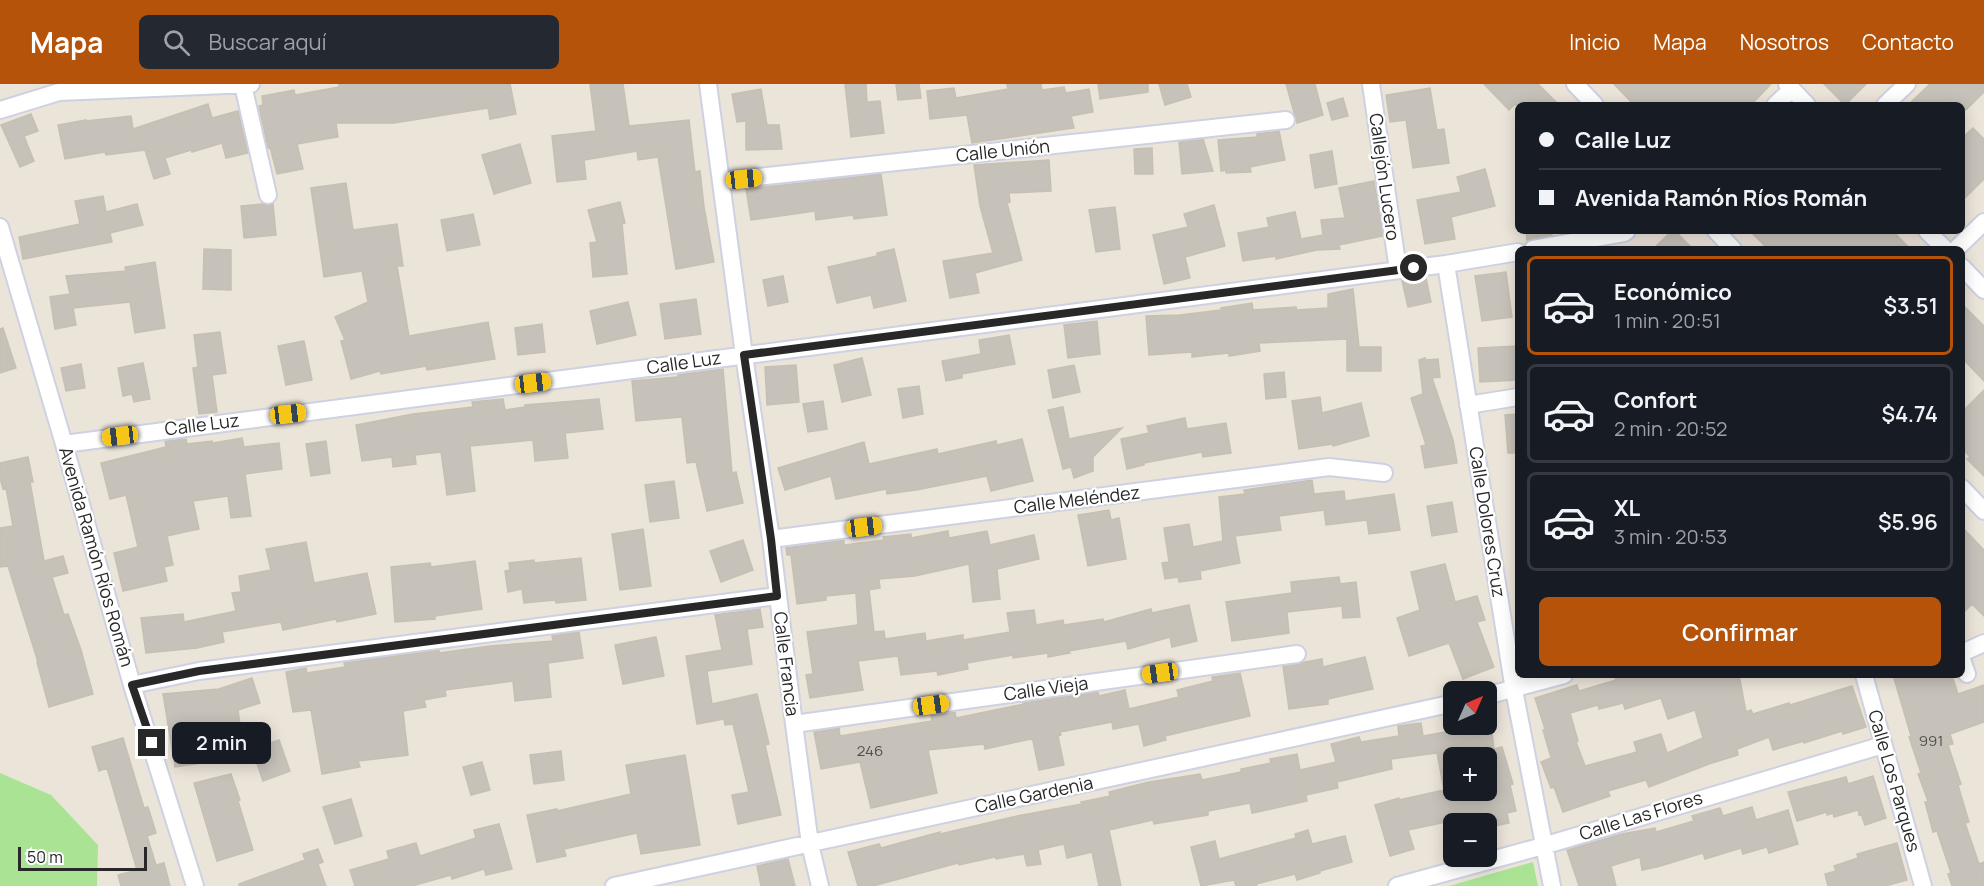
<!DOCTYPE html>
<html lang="es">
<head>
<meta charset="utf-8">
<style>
	:root { --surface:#171b24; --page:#242831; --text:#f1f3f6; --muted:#9ea1a6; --line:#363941; --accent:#b45309 }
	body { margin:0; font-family:Manrope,sans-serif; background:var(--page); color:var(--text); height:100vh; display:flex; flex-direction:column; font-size:22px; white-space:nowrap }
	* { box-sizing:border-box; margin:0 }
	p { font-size:20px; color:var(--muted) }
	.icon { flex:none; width:33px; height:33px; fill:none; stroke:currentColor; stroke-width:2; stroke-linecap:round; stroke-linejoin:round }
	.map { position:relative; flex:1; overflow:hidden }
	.sheet { position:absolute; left:1515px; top:162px; width:450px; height:432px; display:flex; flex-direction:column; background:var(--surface); border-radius:9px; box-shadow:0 3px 15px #0003 }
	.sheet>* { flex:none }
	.hud { position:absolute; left:1515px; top:18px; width:450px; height:132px; border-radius:9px; box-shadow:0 3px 15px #0003; display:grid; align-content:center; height:132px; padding:0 24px; background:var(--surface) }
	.needle { width:39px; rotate:45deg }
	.controls { position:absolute; left:1443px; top:597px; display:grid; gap:12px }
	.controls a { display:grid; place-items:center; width:54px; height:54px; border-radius:9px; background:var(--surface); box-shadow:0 3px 15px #0003; font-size:30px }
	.scale { position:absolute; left:18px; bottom:15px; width:129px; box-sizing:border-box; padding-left:6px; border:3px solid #282828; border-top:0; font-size:16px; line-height:21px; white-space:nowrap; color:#282828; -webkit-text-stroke:4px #fff; paint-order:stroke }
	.end { position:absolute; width:27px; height:27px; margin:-14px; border:8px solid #282828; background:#fff; box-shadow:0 0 0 3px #fff }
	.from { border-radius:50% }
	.bubble { position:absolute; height:42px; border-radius:9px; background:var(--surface); box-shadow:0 3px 15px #0003; font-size:20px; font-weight:600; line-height:42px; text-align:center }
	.car { position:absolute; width:18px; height:36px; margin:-18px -9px; border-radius:8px; box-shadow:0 0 4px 2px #0007; background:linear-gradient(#f5c518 24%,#345 0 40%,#f5c518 0 76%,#345 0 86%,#f5c518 0) }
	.hud b { display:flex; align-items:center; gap:21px; height:57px; font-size:22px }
	.hud b+b { border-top:2px solid var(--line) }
	.hud i { width:15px; height:15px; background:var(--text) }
	ul { padding:10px 0 0; list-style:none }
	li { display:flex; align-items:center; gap:18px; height:99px; margin:0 12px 9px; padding:0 12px; border:3px solid var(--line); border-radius:9px }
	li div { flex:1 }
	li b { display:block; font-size:22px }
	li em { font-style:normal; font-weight:600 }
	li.on { border-color:var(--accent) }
	li>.icon { width:54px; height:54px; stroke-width:1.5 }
	.primary-button { display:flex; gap:12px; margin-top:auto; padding:12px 24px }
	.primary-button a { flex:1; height:69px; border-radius:9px; background:var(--accent); color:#fff; font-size:24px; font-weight:600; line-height:69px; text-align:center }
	header { display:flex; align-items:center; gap:36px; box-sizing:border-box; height:84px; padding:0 30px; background:var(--accent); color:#fff }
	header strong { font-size:28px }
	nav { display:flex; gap:33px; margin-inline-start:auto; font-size:21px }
	.search { width:420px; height:54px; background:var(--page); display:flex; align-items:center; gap:15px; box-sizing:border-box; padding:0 21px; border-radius:9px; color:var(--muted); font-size:22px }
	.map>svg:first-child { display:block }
	.green { fill:#aae394 }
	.building { fill:#c6c1b9; stroke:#c6c0b3; stroke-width:1.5; fill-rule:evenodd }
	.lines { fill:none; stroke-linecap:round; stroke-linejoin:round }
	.minor-casing { stroke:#ced1e1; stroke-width:20 }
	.minor { stroke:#fff; stroke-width:16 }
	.route { stroke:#282828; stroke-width:8 }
	.labels { text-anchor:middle; stroke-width:4.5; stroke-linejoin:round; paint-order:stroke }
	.number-label { font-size:15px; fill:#504e4c }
	.street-label { font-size:18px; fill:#282828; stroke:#fff }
</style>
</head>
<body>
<header>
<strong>Mapa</strong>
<div class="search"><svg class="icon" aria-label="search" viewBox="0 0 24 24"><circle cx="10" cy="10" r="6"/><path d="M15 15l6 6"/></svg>Buscar aquí</div>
<nav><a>Inicio</a><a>Mapa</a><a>Nosotros</a><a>Contacto</a></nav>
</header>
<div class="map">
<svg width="1984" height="802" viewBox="0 0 1984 802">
	<rect width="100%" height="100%" fill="#ebe4d9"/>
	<!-- green -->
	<path class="green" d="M0 689 51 711 98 761 97 802H0Z
		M1533 778 1538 802H1449Z"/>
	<!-- building -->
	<path class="building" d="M339 0H510L516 30 490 35 488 24 394 39H336L338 53 297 60 303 85 277 90 270 63 268 64 259 22 263 21 262 12 294 6 295 11 339 3Z
		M590 0H623L629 42 689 36 695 88 700 87 704 123 714 178 676 185 658 73 638 76 637 67 584 76 586 95 557 98 552 52 596 47Z
		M845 0H866L867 18 880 17 884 49 851 53Z
		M896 0H919L921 14 898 16Z
		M1007 0H1041L1042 6 1064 3 1066 9 1089 5 1093 28 1071 32 1074 44 972 59 967 31 930 35 927 7 954 4 956 14 1008 5Z
		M1098 0H1148V8L1100 15Z
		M1159 0H1187L1191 13 1165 21Z
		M1286 0H1315L1323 31 1297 39Z
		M1484 0H1538L1559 21H1514L1509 26Z
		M1614 0H1771L1751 21H1634Z
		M1824 0H1866L1845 21Z
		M1930 0H1984V8L1966 26 1962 21H1908Z
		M1430 4 1437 46 1444 45 1449 79 1413 84 1406 36 1390 38 1386 11Z
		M761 5 767 41H779L782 65 746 66V37L737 38 732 10Z
		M1343 14 1348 32 1332 36 1327 19Z
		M208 20 212 34 238 27 248 69 226 74 222 59 192 68 191 66 165 74 170 90 154 95 145 66 106 71 105 68 65 75 58 41 86 36V37L131 32 133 45Z
		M31 30 38 47 24 52 34 77 20 83 1 41Z
		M1973 44 1984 55V95L1962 117V54Z
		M1279 47 1285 76 1250 83 1251 88 1226 89V86L1221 87 1218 56 1257 53V50Z
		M1203 55 1213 87 1182 90 1179 58Z
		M520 60 531 99 494 110 482 71Z
		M1152 64 1153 90H1135L1134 65Z
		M1332 67 1337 100 1315 104 1310 71Z
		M1049 76 1051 107 1009 109 1010 118 1007 119 1022 176 975 189 979 209 950 214 943 177 993 169 980 122 974 81Z
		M1485 85 1495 122 1451 133 1455 155 1425 160 1417 116 1461 108 1457 93Z
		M881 90 887 131 854 135 853 131 816 136 815 127 751 136 746 105Z
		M1374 97 1383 152 1339 161 1340 165 1317 166 1276 175V172L1243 177 1238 149 1269 143 1267 134 1295 128 1301 155 1323 151 1321 136 1345 134 1339 104Z
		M346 99 353 146 397 140 403 182H397L409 252 488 238 495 275 427 286 426 282 381 290 380 287 351 295 341 257 345 256 335 233 368 218 362 187 324 193 311 104Z
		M103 112 106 128 137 120 143 141 110 149 112 158 23 175 19 153 80 140 75 117Z
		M620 118 625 139 622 140 627 190 593 193 590 159 597 158 588 126Z
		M263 120H273L276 151 244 154 241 122Z
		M1214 121 1225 162 1185 173 1190 194 1164 200 1153 151 1188 143 1184 130Z
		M1115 123 1120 165 1096 168 1089 126Z
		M473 130 480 161 447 167 441 136Z
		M1526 147H1551L1552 151 1527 156Z
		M1672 147H1675L1693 165H1653Z
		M1750 147H1893L1910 165H1768Z
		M204 165 231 166V206L203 205Z
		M894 165 906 217 874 224 871 211 837 219 828 183 877 172V169Z
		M155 178 165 244 135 249 130 218 73 224 76 241 55 245 50 213 70 210 66 192 126 187 125 183Z
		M1506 188 1512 233 1482 237 1475 192Z
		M783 192 788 218 768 222 763 196Z
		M1426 194 1431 218 1408 223 1402 197Z
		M1353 205 1359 263H1381V287H1347V255L1259 259 1260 267 1229 272V269L1192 273V268L1149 271 1146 232 1180 231 1221 226V224L1252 219 1253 226 1296 223 1297 226 1328 224V210Z
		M696 215 701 250 665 255 660 220Z
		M628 218 636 251 597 260 590 227Z
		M1962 220 1984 242V297L1962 274Z
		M1097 237 1100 270 1068 274 1064 241Z
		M542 240 545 268 518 271 515 244Z
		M3 244 16 284 0 289V245Z
		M220 248 226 289 212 291 217 328 199 330 193 284 198 283 194 251Z
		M1009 251 1015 280 962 290V294L946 297 942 277 981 270 979 256Z
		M304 257 312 296 286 301 278 262Z
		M1517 262 1518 296 1480 298 1478 264Z
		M862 274 871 311 842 318 834 281Z
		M1425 274 1426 276 1438 275 1440 293 1432 294 1453 356 1457 379 1425 384 1421 362 1426 361 1411 314 1423 310 1419 276Z
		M143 279 150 315 134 318 132 310 123 312 118 284Z
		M81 280 85 304 66 307 61 284Z
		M796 281 799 318 767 321 765 283Z
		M1074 281 1080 308 1053 314 1048 286Z
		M723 285 732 389 736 388 743 419 707 427 696 378 687 379 682 333 636 337 632 297 678 293V291Z
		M1284 288 1286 313 1266 315 1264 290Z
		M919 302 923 330 903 334 898 305Z
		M1984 306V392L1967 375 1970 373 1962 364V328Z
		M1320 313 1322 329 1361 319 1369 352 1333 362V360L1299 365 1292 317Z
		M503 315 505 326 525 323V321L599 315 603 345 565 349 568 374 535 377 533 356 470 362 475 407 447 411 441 368 415 371 416 380 393 383 392 373 362 377 356 341 413 330 473 323 472 318Z
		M823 317 827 345 808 348 803 320Z
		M1063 323 1069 355 1122 344 1093 373V387L1074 394 1071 383 1063 385 1048 326Z
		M1518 330V369H1508L1505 331Z
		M1185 334 1187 345 1226 339 1231 369 1203 373 1202 368 1144 379V381L1127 385 1121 355 1149 349 1147 342Z
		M242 354 244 363 279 359 282 385 245 390 251 432 231 434 228 412 193 417 199 445 167 452 173 481 164 483 167 497 123 507 114 469 138 463 126 411 110 415 101 379 166 363 165 357 186 355 187 360 212 357 213 359Z
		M1022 355 1033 397 991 407 987 392 916 406 887 410 886 405 836 415 831 392 785 406 778 384 864 358 869 380 937 365 938 370 996 357 997 361Z
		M326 357 330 389 311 392 306 360Z
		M28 373 33 398H30L44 477 63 472 68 489 52 493 64 531 68 530 81 566 93 610 49 623 37 578H38L8 482 0 483V444L13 442 6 404 3 405 0 394V379Z
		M1312 396 1314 410 1344 407 1345 417 1394 410 1400 446 1369 450 1367 436 1326 441 1324 426 1279 432 1281 446 1235 452 1240 479 1200 487 1201 495 1179 498 1178 493 1165 495 1162 479 1169 478 1164 444 1189 440 1193 463 1223 457 1219 413 1245 410 1244 406Z
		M674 397 679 434 650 438 645 401Z
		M1452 418 1457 448 1432 452 1427 422Z
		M1109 426 1111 436 1119 434 1126 475 1088 482 1078 431Z
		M1962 443 1984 466V532L1972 520 1962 530Z
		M643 445 651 502 620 506 612 450Z
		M948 447 949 454 987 447 990 461 1034 451 1039 475 997 485 1000 515 973 518 969 480 915 492 879 495 880 504 869 506 874 548 884 547 885 555 925 549 926 557 963 551V556L1010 548 1007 529 1034 526 1036 541 1063 536 1064 541 1103 535 1104 538 1151 525 1152 529 1189 521 1197 557 1172 563 1170 553 1128 565 1126 557 1069 567 1070 569 1048 573V569L1013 574V571L967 579 968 585 938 591 937 587 901 591 898 572 858 577 863 606 810 614 806 591 813 590 807 548 858 541 856 509 826 512V516L797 520 791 471H787L786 464 844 456V461L884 456 883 453 911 450V454Z
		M743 456 753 486 721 498 710 467Z
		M306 458 314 499 367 489 376 530 337 538 336 535 283 546 281 538 222 548 224 558 197 564 146 569 141 534 183 530 184 538 236 527 232 509 241 508 239 492 271 486 266 465Z
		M581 474 586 516 556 519 555 516 524 519 522 505 508 508 505 487 510 486 509 479 534 476V479Z
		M475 477 482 525 435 532V535L395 538 391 483 430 479 431 483Z
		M1445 480 1455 518 1477 512 1485 536 1477 538 1494 583 1463 595 1449 559 1409 572 1397 534 1420 526 1411 488Z
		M1339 493 1340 500 1356 498 1360 533 1343 534 1342 522 1287 528 1289 549 1232 557 1226 518 1292 509 1291 498Z
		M760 525 763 543 747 545 752 580 707 587 712 620 757 610 769 660 765 661 781 731 738 740 732 711 749 708 733 640 725 641 724 635 697 640 686 572 722 566 715 531Z
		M579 548 583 574 548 579 551 613 515 617 513 597 445 606 446 612 424 616 426 623 403 627 408 671 358 677 360 683 322 690 311 626 293 628 286 588 306 584 307 589 345 583 344 579 439 566V569L490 562 553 557 552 552Z
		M656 553 664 592 623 600 615 561Z
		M1365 573 1373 605 1328 615V620L1289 625 1283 582 1322 575 1323 583Z
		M1240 589 1250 632 1165 652 1166 656 1144 662 1139 640 1113 645 1112 638 1060 648 1061 651 1058 652 1064 681 1039 686 1033 657 1031 655 985 665 984 660 928 666 937 709 871 724 860 678 821 685 814 648 839 644 840 652 932 637 931 632 955 628 956 634 1024 620 1023 619 1098 608 1099 612 1125 606 1129 625 1179 613 1177 606 1213 597 1212 593Z
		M1614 591H1739L1746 628 1751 626 1753 630 1789 619 1790 621 1852 602 1866 643 1843 650 1842 647 1804 659V657L1773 666 1769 653 1737 665 1738 671 1709 680 1649 703 1646 696 1608 707 1610 712 1563 728 1554 703 1551 704 1541 678 1551 674 1543 646 1545 645 1535 614 1577 601 1579 607 1616 596ZM1661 614 1668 635 1695 626 1703 654 1667 669 1661 650 1634 658 1637 668 1585 682 1576 658 1578 657 1570 629 1598 621 1599 625 1623 619 1625 625Z
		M1893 591H1952L1958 610 1984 601V638L1950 650 1953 660 1948 661 1961 700 1958 701 1969 738 1965 739 1979 780 1984 778V802H1952L1948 790 1951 789 1937 747 1933 748 1925 718 1928 717 1918 690 1921 689 1909 653 1911 652Z
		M252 594 260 619 238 626 241 648 197 653 201 679 175 683 163 610 219 605Z
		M1421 639 1423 652 1467 644 1466 640H1491L1494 665 1502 663 1513 700 1510 701 1516 727 1507 729 1509 739 1486 744V740H1446V738L1408 746 1414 765 1390 772 1375 721 1399 714V716L1444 706 1437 669 1391 675 1392 685 1337 698 1338 704 1306 711 1307 717 1271 725 1252 729 1250 719 1208 727V731L1154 740 1153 736 1109 746 1121 802H1099L1092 768 1067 774 1064 760 1038 766 1041 780 1027 782 1024 770 996 775 995 773 959 781 958 779 873 802H858L848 768 879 760 881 764 940 748V750L1017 732 1082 720 1081 718 1110 712 1109 708 1149 698 1200 690 1202 696 1241 688V685L1271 679 1270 675 1297 670 1300 686 1336 678 1331 660 1359 653 1361 658 1399 652 1398 642ZM1454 674H1486V706H1454Z
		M123 654 144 724 148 723 156 749 147 752 156 781 164 779 170 802H121L118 791 137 786 107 684 99 687 92 663Z
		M279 656 290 687 263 697 252 665Z
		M561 667 564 696 534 700 530 671Z
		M685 671 700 761 641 770 637 749 564 765 566 772 537 778 527 731 557 725V727L631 710 626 681Z
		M482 678 490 706 471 711 463 683Z
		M231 690 240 716 238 717 253 766 217 777 194 699Z
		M1873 692 1886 734 1865 741 1861 730 1859 731 1858 726 1834 733 1833 729 1827 731V728L1797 737 1788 708 1846 693 1848 700Z
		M351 715 362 752 335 760 323 723Z
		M1752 723 1756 736 1788 726 1798 760 1769 769 1767 763 1743 770 1741 764 1705 775 1703 769 1657 783 1642 786 1640 773 1611 782 1616 802H1579L1567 766 1622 750 1655 744 1656 748 1694 737 1692 732 1720 724 1723 732Z
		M499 740 512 785 486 791 484 785 452 795 451 791 412 802H355L350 786 389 775 387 767 416 759 420 772 476 754 474 746Z
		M1308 746 1312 760 1345 752 1352 778 1320 787V789L1297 796 1295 790 1256 800 1257 802H1236L1234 796 1201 802 1191 763 1215 757 1219 775 1296 754 1295 750Z
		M1897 759 1907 796 1885 802H1828L1825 790 1836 787 1834 782 1858 774 1857 770Z
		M318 765 323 778 318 780 326 802H239V800L305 776 303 770Z
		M788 775 795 802H761L757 782Z"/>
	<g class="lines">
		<defs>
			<path id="minor" d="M708 0 744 271 771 455 794 640 810 760 820 802
				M1371 0 1398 186
				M1575 0 1595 21
				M1787 0 1807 21
				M243 1 268 111
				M1775 21 1792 5
				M1885 21 1907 0
				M0 26 59 8 251 0
				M721 97 1286 36
				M0 143 64 360 132 601 195 802
				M1716 147 1733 165
				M1927 147 1945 165
				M1533 165 1624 149 1627 147
				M1956 165 1984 138
				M1446 180 1514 606 1552 802
				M1962 183 1984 206
				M1468 321 1518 313
				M64 360 1446 180 1518 168
				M1962 404 1984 427
				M771 455 1329 383 1384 389
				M1962 569 1984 559
				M1962 576 1967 590
				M1864 591 1923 802
				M132 601 199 587 777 512
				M1486 612 1564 591
				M794 640 1297 570
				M614 802 1454 619
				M1397 802 1543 762 1883 661"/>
		</defs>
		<!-- minor casing -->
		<use href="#minor" class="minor-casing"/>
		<!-- minor -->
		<use href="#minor" class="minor"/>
	</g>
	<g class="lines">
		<!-- route -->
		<path class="route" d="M152 659 132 601 199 587 777 512 771 455 744 271 1414 184"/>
	</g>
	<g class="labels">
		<!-- number labels -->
		<g class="number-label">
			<text x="1931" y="662">991</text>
			<text x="870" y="672">246</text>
		</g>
		<!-- street labels -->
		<g class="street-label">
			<text transform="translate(1003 67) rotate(-6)" y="6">Calle Unión</text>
			<text transform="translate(1384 93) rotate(82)" y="6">Callejón Lucero</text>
			<text transform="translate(684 279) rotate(-8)" y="6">Calle Luz</text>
			<text transform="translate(202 341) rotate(-7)" y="6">Calle Luz</text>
			<text transform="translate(1077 416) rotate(-7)" y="6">Calle Meléndez</text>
			<text transform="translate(1487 438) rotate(81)" y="6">Calle Dolores Cruz</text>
			<text transform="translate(96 473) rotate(74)" y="6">Avenida Ramón Ríos Román</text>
			<text transform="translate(786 580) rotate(83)" y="6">Calle Francia</text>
			<text transform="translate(1046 605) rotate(-8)" y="6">Calle Vieja</text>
			<text transform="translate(1894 697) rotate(74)" y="6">Calle Los Parques</text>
			<text transform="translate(1034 711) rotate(-12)" y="6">Calle Gardenia</text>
			<text transform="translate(1641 732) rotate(-17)" y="6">Calle Las Flores</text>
		</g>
	</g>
</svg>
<div class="controls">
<a><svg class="needle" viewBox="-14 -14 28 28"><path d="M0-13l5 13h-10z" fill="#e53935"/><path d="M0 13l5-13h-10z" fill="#9ea1a6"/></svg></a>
<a>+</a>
<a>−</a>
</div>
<div class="scale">50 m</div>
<i class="end from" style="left:1414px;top:184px"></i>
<i class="end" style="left:152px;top:659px"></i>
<div class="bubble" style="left:172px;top:638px;width:99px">2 min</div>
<i class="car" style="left:744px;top:95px;rotate:84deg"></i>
<i class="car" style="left:533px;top:299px;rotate:83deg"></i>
<i class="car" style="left:288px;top:330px;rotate:83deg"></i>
<i class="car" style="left:120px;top:352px;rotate:263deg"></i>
<i class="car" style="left:864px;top:443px;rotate:83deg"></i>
<i class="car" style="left:1160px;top:589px;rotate:262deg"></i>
<i class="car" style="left:931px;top:621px;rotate:82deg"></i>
<div class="hud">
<b><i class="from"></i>Calle Luz</b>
<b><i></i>Avenida Ramón Ríos Román</b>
</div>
<section class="sheet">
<ul>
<li class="on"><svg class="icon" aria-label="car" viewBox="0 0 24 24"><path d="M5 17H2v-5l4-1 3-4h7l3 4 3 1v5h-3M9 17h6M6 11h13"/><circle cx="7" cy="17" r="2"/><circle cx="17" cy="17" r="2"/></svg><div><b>Económico</b><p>1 min · 20:51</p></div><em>$3.51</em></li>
<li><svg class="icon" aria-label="car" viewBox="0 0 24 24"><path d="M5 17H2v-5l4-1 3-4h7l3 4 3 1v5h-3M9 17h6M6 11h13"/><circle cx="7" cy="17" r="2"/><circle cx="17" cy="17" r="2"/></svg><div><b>Confort</b><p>2 min · 20:52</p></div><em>$4.74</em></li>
<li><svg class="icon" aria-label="car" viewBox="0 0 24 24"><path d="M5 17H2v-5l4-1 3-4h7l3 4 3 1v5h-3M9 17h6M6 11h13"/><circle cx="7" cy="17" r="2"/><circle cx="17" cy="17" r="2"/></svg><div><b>XL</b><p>3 min · 20:53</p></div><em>$5.96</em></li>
</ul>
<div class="primary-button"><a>Confirmar</a></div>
</section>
</div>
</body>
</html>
